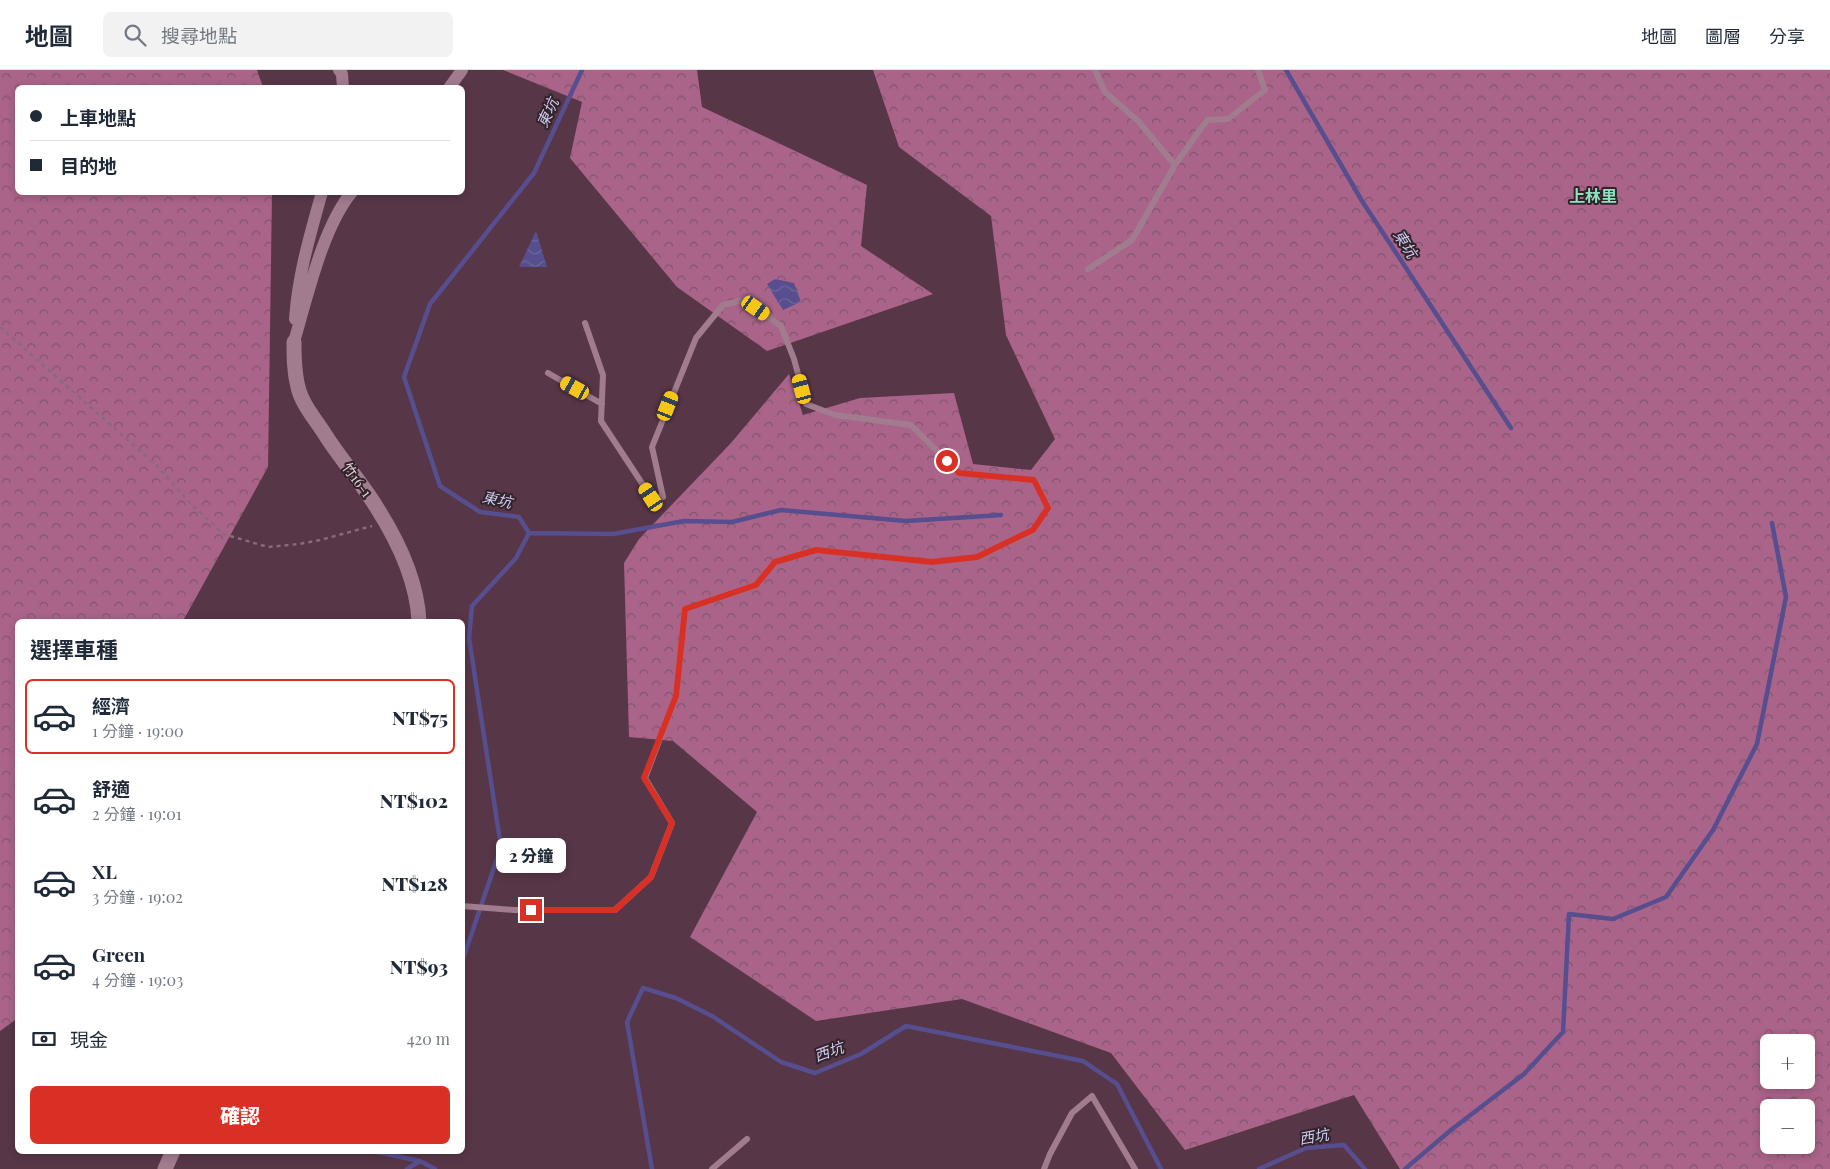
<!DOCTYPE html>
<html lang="zh-TW">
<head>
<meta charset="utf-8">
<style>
	:root { --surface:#fff; --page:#f2f2f3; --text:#1f2937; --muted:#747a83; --line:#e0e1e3; --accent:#d93025 }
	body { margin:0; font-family:"Playfair Display","Noto Sans TC",serif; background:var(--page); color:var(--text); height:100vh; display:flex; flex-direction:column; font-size:19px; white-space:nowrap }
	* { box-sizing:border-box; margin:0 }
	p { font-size:16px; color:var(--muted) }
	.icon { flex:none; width:28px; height:28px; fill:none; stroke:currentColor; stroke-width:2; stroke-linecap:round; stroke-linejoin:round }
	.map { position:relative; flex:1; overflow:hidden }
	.details { position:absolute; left:15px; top:549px; width:450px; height:535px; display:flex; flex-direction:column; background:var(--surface); border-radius:8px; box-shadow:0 2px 8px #0003 }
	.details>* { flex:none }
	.hud { position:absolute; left:15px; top:15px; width:450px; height:110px; border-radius:8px; box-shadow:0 2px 8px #0003; display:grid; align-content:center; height:110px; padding:0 15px; background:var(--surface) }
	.tools { position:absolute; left:1760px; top:964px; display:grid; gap:10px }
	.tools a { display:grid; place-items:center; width:55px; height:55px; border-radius:8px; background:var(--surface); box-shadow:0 2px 8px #0003; font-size:25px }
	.end { position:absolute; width:22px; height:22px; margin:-11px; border:6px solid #d93025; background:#fff; box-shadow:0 0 0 2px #fff }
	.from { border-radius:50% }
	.bubble { position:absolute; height:35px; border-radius:8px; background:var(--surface); box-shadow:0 2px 8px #0003; font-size:16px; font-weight:800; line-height:35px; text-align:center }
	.car { position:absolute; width:15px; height:30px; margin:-15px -8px; border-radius:6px; box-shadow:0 0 4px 1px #0007; background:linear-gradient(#f5c518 24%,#345 0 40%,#f5c518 0 76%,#345 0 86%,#f5c518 0) }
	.hud b { display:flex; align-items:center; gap:18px; height:48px; font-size:19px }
	.hud b+b { border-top:1px solid var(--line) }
	.hud i { width:12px; height:12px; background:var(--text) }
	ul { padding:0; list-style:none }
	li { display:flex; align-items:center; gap:15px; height:75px; margin:0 10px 8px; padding:0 5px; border:2px solid transparent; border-radius:8px }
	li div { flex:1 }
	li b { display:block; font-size:19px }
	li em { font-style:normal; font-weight:800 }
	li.on { border-color:var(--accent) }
	li>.icon { width:45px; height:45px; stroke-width:1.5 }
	h2 { padding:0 15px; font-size:22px; line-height:60px }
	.pay { display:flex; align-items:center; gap:12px; height:55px; padding:0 15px; font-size:19px }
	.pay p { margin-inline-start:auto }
	.primary-button { display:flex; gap:10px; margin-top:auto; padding:10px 15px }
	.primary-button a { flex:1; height:58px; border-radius:8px; background:var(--accent); color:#fff; font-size:20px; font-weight:800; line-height:58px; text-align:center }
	header { display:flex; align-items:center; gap:30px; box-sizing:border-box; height:70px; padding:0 25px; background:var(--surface); border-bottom:1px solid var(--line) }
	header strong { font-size:24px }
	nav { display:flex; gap:28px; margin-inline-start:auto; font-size:18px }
	.search { width:350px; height:45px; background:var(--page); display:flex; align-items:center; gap:12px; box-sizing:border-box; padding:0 18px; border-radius:8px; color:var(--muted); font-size:19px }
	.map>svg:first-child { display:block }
	.forest { fill:url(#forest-crowns); fill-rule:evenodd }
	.water { fill:url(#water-waves) }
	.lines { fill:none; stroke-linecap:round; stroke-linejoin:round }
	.stream { stroke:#564e8e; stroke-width:4.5 }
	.path { stroke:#886b7a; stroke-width:2.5; stroke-dasharray:4 4; stroke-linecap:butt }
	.service { stroke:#a17b8e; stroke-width:6 }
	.minor { stroke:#a17b8e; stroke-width:12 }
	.tertiary { stroke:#a17b8e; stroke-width:15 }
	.route { stroke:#d93025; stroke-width:6 }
	.labels { text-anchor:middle; stroke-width:4; stroke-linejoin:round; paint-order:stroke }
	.street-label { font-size:14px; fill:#e5d0da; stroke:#32232a }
	.water-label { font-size:15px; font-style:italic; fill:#ceccf2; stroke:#32232a }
	.quarter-label { font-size:16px; font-weight:bold; fill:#8ae4c2; stroke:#32232a }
</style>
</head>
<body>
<header>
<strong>地圖</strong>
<div class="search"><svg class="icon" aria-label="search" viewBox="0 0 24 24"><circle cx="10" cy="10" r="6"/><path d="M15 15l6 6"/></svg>搜尋地點</div>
<nav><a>地圖</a><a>圖層</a><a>分享</a></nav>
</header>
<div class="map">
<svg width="1830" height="1099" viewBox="0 0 1830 1099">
	<defs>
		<pattern id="forest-crowns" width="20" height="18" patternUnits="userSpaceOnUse" patternTransform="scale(1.25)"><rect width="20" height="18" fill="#aa6489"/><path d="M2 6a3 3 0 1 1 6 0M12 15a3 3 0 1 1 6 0" fill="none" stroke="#82556c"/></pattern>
		<pattern id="water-waves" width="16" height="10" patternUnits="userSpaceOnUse" patternTransform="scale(1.25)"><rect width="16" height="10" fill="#564e8e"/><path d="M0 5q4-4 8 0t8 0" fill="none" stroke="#6e669d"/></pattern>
	</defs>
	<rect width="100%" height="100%" fill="#573647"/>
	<!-- forest -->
	<path class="forest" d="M0 0H257L263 17 18 18V122L272 123 268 397 183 551H18V948L0 961Z
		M503 0H697L702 37 867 115 861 176 933 224 767 281 677 217 570 88 582 32Z
		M873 0H1830V1099H1400L1354 1025 1185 1080 1111 983 962 929 816 951 690 867 757 742 673 671 629 667 624 493 639 469 731 373 789 304 803 345 860 328 954 323 973 394 1031 400 1055 369 1006 265 991 146 899 77ZM1769 972H1806V1010H1769ZM1769 1038H1806V1075H1769Z"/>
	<!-- water -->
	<path class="water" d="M536 161 547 197H519Z
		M775 209 794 213 801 232 783 240 767 214Z"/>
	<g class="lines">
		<!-- stream -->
		<path class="stream" d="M1286 0 1362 131 1511 358
			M529 463 613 464 684 451 732 452 781 440 906 451 1001 445
			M462 892 501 777 469 568 472 536 516 488 529 463 519 447 480 442 440 416 404 307 430 234 534 103 582 0
			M372 1081 420 1091 435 1099
			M407 1099 420 1091
			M652 1099 627 952 643 918 676 928 712 946 781 992 815 1003 861 984 906 956 1083 991 1117 1014 1161 1099
			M1259 1099 1306 1078 1344 1075 1365 1099
			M1405 1099 1451 1060 1524 1004 1563 962 1569 844 1613 849 1666 827 1713 760 1757 674 1786 527 1772 453"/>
		<!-- path -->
		<path class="path" d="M0 257 156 395 192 435 223 464 268 477 299 474 320 470 372 456"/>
		<!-- service -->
		<path class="service" d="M1095 0 1105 22 1139 52 1175 95
			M1088 199 1132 170 1175 95 1207 50 1228 49 1265 20 1258 0
			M548 303 602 334
			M462 836 514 840H615L651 807 672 753 645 708 676 626 685 539 756 515 775 492 816 480 932 492 977 487 1033 461 1048 438 1035 410 959 403 911 355 835 345 806 334 794 289 781 256 744 230 723 235 696 268 652 377 663 427H651L601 351 603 305 585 253
			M712 1099 747 1069
			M1044 1099 1050 1084 1072 1043 1092 1026 1135 1099"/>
		<!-- minor -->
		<path class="minor" d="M339 0 342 4 343 18
			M449 18 462 0
			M295 249C298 205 310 165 322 122
			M294 272C307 228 323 156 352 122"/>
		<!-- tertiary -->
		<path class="tertiary" d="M294 272C294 287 294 302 298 317 302 335 317 351 326 366 342 391 362 413 377 438 398 471 417 512 419 551
			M165 1099 173 1081"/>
	</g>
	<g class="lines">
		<!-- route -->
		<path class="route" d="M531 840H615L651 807 672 753 644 708 676 626 685 539 756 515 775 492 816 480 932 492 977 487 1033 460 1048 438 1034 410 959 403 947 391"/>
	</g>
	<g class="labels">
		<!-- street labels -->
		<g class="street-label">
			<text transform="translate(357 410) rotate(54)" y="5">竹16-1</text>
		</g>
		<!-- water labels -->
		<g class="water-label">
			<text transform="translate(548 43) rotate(-65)" y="5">東坑</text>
			<text transform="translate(1405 174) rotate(57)" y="5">東坑</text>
			<text transform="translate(497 430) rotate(13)" y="5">東坑</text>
			<text transform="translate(829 982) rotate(-20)" y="5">西坑</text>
			<text transform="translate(1314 1067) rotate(-10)" y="5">西坑</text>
		</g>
		<!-- quarter labels -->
		<g class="quarter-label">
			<text x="1593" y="132">上林里</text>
		</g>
	</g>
</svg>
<div class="tools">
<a>+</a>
<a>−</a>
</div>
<i class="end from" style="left:947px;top:391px"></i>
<i class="end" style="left:531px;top:840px"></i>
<div class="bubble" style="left:496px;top:768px;width:70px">2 分鐘</div>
<i class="car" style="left:756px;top:238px;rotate:125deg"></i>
<i class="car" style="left:575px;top:318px;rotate:299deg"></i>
<i class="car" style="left:802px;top:319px;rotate:345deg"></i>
<i class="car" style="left:668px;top:336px;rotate:22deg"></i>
<i class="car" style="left:651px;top:427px;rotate:327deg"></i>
<div class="hud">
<b><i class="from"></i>上車地點</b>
<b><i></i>目的地</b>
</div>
<section class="details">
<h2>選擇車種</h2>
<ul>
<li class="on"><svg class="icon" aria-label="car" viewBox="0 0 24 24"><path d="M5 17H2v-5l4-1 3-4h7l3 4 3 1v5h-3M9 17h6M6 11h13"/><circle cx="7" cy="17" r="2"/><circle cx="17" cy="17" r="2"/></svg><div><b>經濟</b><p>1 分鐘 · 19:00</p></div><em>NT$75</em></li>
<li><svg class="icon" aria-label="car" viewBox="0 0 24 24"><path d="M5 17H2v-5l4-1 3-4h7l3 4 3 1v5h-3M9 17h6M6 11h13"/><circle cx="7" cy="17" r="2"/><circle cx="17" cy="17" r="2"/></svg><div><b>舒適</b><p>2 分鐘 · 19:01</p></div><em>NT$102</em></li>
<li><svg class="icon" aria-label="car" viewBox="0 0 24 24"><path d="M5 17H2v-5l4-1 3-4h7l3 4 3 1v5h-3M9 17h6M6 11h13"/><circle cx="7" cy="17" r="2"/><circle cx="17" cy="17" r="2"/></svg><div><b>XL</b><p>3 分鐘 · 19:02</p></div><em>NT$128</em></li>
<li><svg class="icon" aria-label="car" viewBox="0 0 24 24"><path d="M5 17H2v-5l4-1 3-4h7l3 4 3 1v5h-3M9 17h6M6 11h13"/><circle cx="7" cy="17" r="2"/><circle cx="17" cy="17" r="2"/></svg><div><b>Green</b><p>4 分鐘 · 19:03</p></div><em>NT$93</em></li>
</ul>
<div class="pay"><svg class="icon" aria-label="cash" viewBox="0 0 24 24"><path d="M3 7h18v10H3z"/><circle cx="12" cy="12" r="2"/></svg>現金<p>420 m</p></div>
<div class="primary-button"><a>確認</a></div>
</section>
</div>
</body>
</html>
